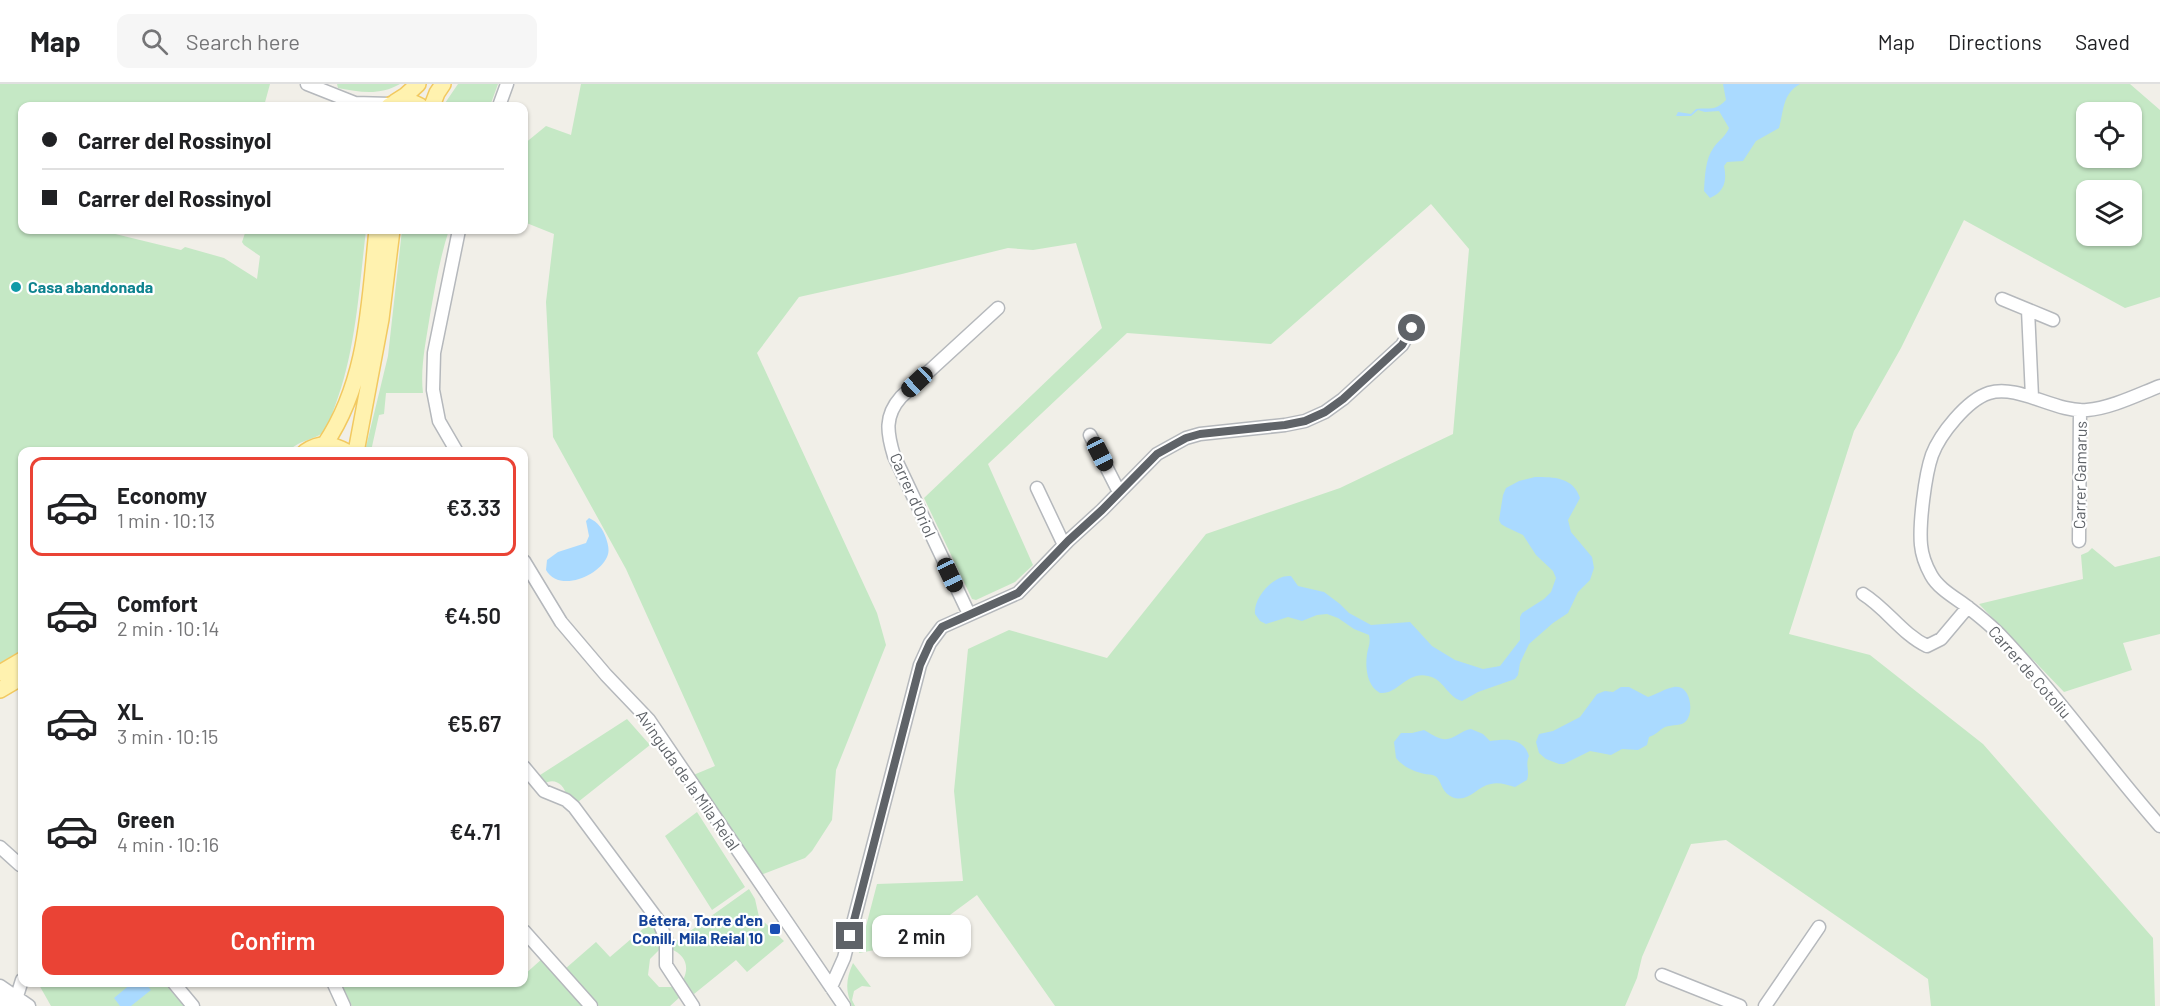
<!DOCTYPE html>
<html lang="en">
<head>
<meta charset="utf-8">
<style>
	:root { --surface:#fff; --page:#f6f6f6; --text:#202124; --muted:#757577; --line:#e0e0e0; --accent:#ea4335 }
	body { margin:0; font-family:Barlow,sans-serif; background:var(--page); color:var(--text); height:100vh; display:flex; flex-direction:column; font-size:22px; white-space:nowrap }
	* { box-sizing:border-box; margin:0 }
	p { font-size:20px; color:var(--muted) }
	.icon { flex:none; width:33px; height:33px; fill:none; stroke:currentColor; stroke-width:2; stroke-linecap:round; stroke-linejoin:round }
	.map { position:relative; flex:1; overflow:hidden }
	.side { position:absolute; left:18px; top:363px; width:510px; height:540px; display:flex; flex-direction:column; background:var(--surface); border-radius:12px; box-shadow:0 2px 4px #0004 }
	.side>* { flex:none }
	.hud { position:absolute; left:18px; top:18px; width:510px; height:132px; border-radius:12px; box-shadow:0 2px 4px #0004; display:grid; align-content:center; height:132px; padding:0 24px; background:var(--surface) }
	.buttons { position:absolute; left:2076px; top:18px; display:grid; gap:12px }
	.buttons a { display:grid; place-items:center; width:66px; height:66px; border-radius:12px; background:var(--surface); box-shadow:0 2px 4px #0004; font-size:30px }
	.end { position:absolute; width:27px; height:27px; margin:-14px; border:8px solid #5f6368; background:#fff; box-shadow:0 0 0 3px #fff }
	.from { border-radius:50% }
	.bubble { position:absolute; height:42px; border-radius:12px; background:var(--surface); box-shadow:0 2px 4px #0004; font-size:20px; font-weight:600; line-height:42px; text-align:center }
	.car { position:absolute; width:18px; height:36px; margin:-18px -9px; border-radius:8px; box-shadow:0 0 4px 2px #0007; background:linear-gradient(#222 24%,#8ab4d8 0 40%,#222 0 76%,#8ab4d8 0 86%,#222 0) }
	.hud b { display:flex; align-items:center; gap:21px; height:57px; font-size:22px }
	.hud b+b { border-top:2px solid var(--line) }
	.hud i { width:15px; height:15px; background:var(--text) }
	ul { padding:10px 0 0; list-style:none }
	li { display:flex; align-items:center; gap:18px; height:99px; margin:0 12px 9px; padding:0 12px; border:3px solid transparent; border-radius:12px }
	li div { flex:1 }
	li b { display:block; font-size:22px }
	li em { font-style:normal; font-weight:600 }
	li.on { border-color:var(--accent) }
	li>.icon { width:54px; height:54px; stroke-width:1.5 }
	.button { display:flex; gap:12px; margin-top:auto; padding:12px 24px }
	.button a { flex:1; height:69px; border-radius:12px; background:var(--accent); color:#fff; font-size:24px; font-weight:600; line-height:69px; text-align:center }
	header { display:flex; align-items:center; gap:36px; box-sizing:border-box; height:84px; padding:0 30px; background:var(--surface); border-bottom:2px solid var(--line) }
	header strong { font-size:28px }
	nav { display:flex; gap:33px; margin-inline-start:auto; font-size:21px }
	.search { width:420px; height:54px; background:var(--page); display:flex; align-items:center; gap:15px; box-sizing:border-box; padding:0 21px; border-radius:12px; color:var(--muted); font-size:22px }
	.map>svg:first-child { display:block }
	.green { fill:#c5e8c5; fill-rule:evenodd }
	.water { fill:#aadaff }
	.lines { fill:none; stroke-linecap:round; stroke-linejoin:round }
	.minor-casing { stroke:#b5b8bc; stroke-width:15 }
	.major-casing { stroke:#f2c960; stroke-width:18 }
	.minor { stroke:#fff; stroke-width:12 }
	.major { stroke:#fff2af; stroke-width:15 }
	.route { stroke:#5f6368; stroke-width:8 }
	.culture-dot { fill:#0f9aa8; stroke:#fff; stroke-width:2 }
	.transit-dot { fill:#1a4fb4; stroke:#fff; stroke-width:2 }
	.labels { text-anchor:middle; stroke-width:4.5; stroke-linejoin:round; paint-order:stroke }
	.culture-label { font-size:16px; font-weight:bold; fill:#0d838f; stroke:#fff; text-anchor:start }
	.street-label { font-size:16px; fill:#5f6368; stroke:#fff }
	.transit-label { font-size:16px; font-weight:bold; fill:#164399; stroke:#fff; text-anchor:end }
</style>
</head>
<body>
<header>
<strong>Map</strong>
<div class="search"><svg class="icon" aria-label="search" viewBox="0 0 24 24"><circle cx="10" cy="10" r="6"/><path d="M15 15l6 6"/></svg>Search here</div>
<nav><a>Map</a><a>Directions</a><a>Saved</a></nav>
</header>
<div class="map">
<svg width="2160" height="922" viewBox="0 0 2160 922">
	<rect width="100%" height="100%" fill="#f1efe8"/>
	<!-- green -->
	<path class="green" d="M0 0H270L264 22H22V146H99L181 166 185 163 224 174 257 195 260 172 244 161 242 158 246 146H366C359 205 356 266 335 322 332 330 330 340 324 347 317 356 300 355 289 367L22 368V566L0 579Z
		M337 0H400C379 12 360 8 338 4Z
		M458 0H498L490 22H443Z
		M581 0H2130L2160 26V213L2125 224 1964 136 1901 264 1854 347 1789 550 1870 571 1983 660 2153 854 2155 922H1931L1928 895 1726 756 1691 760 1642 873 1637 894 1625 922H1055L977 811 912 859 859 869 877 800 963 797 954 707 968 565 1009 546 1107 574 1206 450 1340 404 1453 350 1469 165 1431 120 1271 260 1127 249 988 380 1033 481 1015 498 976 516 972 515 924 414 1102 244 1076 159 1033 166 1008 164 902 190 799 213 757 269 877 529 886 561 836 686 832 736 812 767 805 774 758 792 691 692 715 682 626 485 553 353 546 218 554 150 524 138V60L546 42 571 51ZM2086 28H2132V74H2086ZM2086 106H2132V152H2086Z
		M402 146H449C440 173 435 203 430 231 426 257 420 284 423 309H386L384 330 379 331 371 367H365L388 272Z
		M2092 464 2115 483 2160 472V550L2123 559 2132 586 2064 608 1979 520 2083 495 2081 471 2088 468Z
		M627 635 650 661 578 718 567 713C564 700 555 693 543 700L537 693Z
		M697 728 745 803 712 826 665 752Z
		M749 805 755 815 759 833 784 857 747 888 736 876 694 910 683 896C690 882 685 871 671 865L672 860Z
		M652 837 658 849 661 864 650 875 648 891 659 903H673L680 913 670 922H599L565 885 596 858 610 873Z
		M543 874 588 922H352L340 899 524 898V891Z
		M853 879 871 903 862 902 854 907 852 916 855 922H852C845 906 846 895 853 879Z
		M38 899H164L184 922H51Z"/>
	<!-- water -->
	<path class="water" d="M1723 0H1800C1782 10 1784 27 1779 44L1756 57 1743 77 1727 78 1724 82C1727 96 1725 108 1710 114L1704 107C1705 92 1705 75 1714 63 1719 56 1726 52 1729 44L1719 27 1705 28 1698 26 1691 32H1676L1678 28 1691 30 1696 25C1710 23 1714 28 1726 16Z
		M1535 393C1554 393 1573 393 1580 414L1568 436 1571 448 1592 473 1594 484 1590 496 1578 508 1568 529 1553 539 1529 560 1520 579 1518 591 1515 595 1478 608 1462 617C1447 613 1444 595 1428 592 1406 587 1398 611 1380 609 1367 602 1365 584 1367 570 1368 563 1371 560 1369 551L1354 545 1338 534 1327 530 1317 531 1302 537 1288 533 1266 540 1260 537 1255 530C1253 514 1274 490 1291 492L1298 502 1324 508 1340 520 1349 529 1371 541 1410 538 1432 562 1455 576 1483 585 1500 582 1520 556V533L1522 529 1544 515 1551 508 1556 494 1553 487 1536 471 1523 451 1506 443 1501 440 1499 436 1503 411 1506 404 1519 397Z
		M589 434C598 438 603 445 606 454 608 460 610 467 607 473 599 492 559 509 546 486L547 476 558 468 586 459 589 452 586 437Z
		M1621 603H1629L1648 613C1655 611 1666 604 1674 603 1690 600 1694 626 1687 636 1682 643 1672 640 1665 643 1659 646 1656 651 1649 653L1647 661 1638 666 1622 665 1611 671 1590 667 1564 680H1559L1546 675 1539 669 1536 658 1539 650 1553 647 1580 633 1597 610 1605 607 1613 608Z
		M1471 645 1483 650 1490 657C1506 655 1523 653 1529 672 1525 681 1530 687 1527 696L1515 703C1507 701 1499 698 1491 700 1477 702 1468 720 1452 713 1440 707 1442 696 1435 692 1432 690 1428 691 1425 690 1415 688 1403 683 1396 674L1394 658 1401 649H1412L1424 646C1430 649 1436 654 1443 655 1453 657 1461 646 1471 645Z
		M132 899H145L151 906 131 922H120L114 914Z"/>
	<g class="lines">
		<defs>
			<path id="minor" d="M307 0 355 19 391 20
				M499 22 507 0
				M2002 215 2053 236
				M2028 226 2032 313
				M2160 302C2137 311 2111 324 2087 326 2056 329 2019 300 1989 309 1967 316 1940 350 1932 371 1925 391 1919 440 1921 461 1922 472 1926 482 1931 491 1938 504 1954 513 1965 521 1978 531 1991 541 2003 554 2059 613 2106 681 2160 742
				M1090 351 1119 408
				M457 368 439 337 433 306 434 269 459 146
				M1037 404 1064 461
				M2079 457 2080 326
				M524 477 561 538 606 591 649 636 844 922
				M1863 510C1887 525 1902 550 1927 562L1941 555 1968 523
				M969 530 894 372C887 349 884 332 901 313L998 224
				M524 683 544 707 566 716 574 723 658 836 666 855V881L693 922
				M0 763 20 781 22 778
				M524 847 591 922
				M1662 891 1740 922
				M173 898 193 922
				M333 898 344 922
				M0 902 29 922
				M831 903 844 874 920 581 930 559 942 543 1018 509 1068 457 1102 426 1157 370 1186 354 1200 350 1285 341 1305 337 1325 328 1343 315 1402 261 1412 244
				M0 915 10 922
				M14 922 22 896
				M1765 922 1819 843"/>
			<path id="major" d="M395 18 406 11 418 0
				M389 22C399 15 410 16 420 22
				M432 22 437 9 443 0
				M325 360C368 296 369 220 377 146
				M305 368C320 358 332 359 347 368
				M356 368 381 235 392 146
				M0 589 22 576
				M0 606 22 593"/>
		</defs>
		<!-- minor casing -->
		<use href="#minor" class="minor-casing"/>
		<!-- major casing -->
		<use href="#major" class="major-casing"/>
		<!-- minor -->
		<use href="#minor" class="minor"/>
		<!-- major -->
		<use href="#major" class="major"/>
	</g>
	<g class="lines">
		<!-- route -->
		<path class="route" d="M850 852 920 581 930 559 942 543 1018 509 1068 457 1102 426 1157 370 1186 354 1200 350 1285 341 1305 337 1325 328 1343 315 1402 261 1412 244"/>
	</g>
	<!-- markers -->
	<circle class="culture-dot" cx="16" cy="203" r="6"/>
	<rect class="transit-dot" x="769" y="839" width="12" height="12" rx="3"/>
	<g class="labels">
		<!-- culture labels -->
		<g class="culture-label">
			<text x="28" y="209">Casa abandonada</text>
		</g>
		<!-- street labels -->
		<g class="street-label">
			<text transform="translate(2080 391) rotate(-89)" y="6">Carrer Gamarus</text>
			<text transform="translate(913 411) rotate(66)" y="6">Carrer d'Oriol</text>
			<text transform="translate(2030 588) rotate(49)" y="6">Carrer de Cotoliu</text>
			<text transform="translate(688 696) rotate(55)" y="6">Avinguda de la Mila Reial</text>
		</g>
		<!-- transit labels -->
		<g class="transit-label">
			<text x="763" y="842">Bétera, Torre d'en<tspan x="763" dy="18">Conill, Mila Reial 10</tspan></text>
		</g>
	</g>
</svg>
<div class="buttons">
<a><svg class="icon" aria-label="locate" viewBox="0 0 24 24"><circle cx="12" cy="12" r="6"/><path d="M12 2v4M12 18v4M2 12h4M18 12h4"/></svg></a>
<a><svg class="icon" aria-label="layers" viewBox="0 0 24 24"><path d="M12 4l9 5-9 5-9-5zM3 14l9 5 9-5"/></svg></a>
</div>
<i class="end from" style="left:1412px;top:244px"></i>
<i class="end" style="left:850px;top:852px"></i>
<div class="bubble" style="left:872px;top:831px;width:99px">2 min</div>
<i class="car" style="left:917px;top:298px;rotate:227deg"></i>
<i class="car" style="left:1100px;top:370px;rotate:153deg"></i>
<i class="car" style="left:950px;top:491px;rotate:155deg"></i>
<div class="hud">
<b><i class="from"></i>Carrer del Rossinyol</b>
<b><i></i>Carrer del Rossinyol</b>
</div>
<section class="side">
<ul>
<li class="on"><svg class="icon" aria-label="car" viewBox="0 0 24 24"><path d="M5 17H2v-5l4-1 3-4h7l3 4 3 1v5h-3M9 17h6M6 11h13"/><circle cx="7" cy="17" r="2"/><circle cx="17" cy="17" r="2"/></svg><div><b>Economy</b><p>1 min · 10:13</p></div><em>€3.33</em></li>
<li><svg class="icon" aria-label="car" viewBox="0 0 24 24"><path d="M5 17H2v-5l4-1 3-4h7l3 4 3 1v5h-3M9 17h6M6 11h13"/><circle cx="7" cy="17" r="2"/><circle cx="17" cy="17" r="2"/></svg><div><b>Comfort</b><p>2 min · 10:14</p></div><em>€4.50</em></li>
<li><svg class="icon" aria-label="car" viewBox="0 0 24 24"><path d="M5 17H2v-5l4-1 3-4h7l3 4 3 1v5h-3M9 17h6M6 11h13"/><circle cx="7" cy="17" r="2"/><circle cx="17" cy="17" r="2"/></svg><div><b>XL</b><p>3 min · 10:15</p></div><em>€5.67</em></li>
<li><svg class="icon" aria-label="car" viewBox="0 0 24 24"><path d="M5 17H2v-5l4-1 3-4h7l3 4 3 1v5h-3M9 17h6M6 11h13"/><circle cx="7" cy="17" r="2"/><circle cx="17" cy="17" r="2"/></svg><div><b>Green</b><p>4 min · 10:16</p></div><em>€4.71</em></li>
</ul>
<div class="button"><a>Confirm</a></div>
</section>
</div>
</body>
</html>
